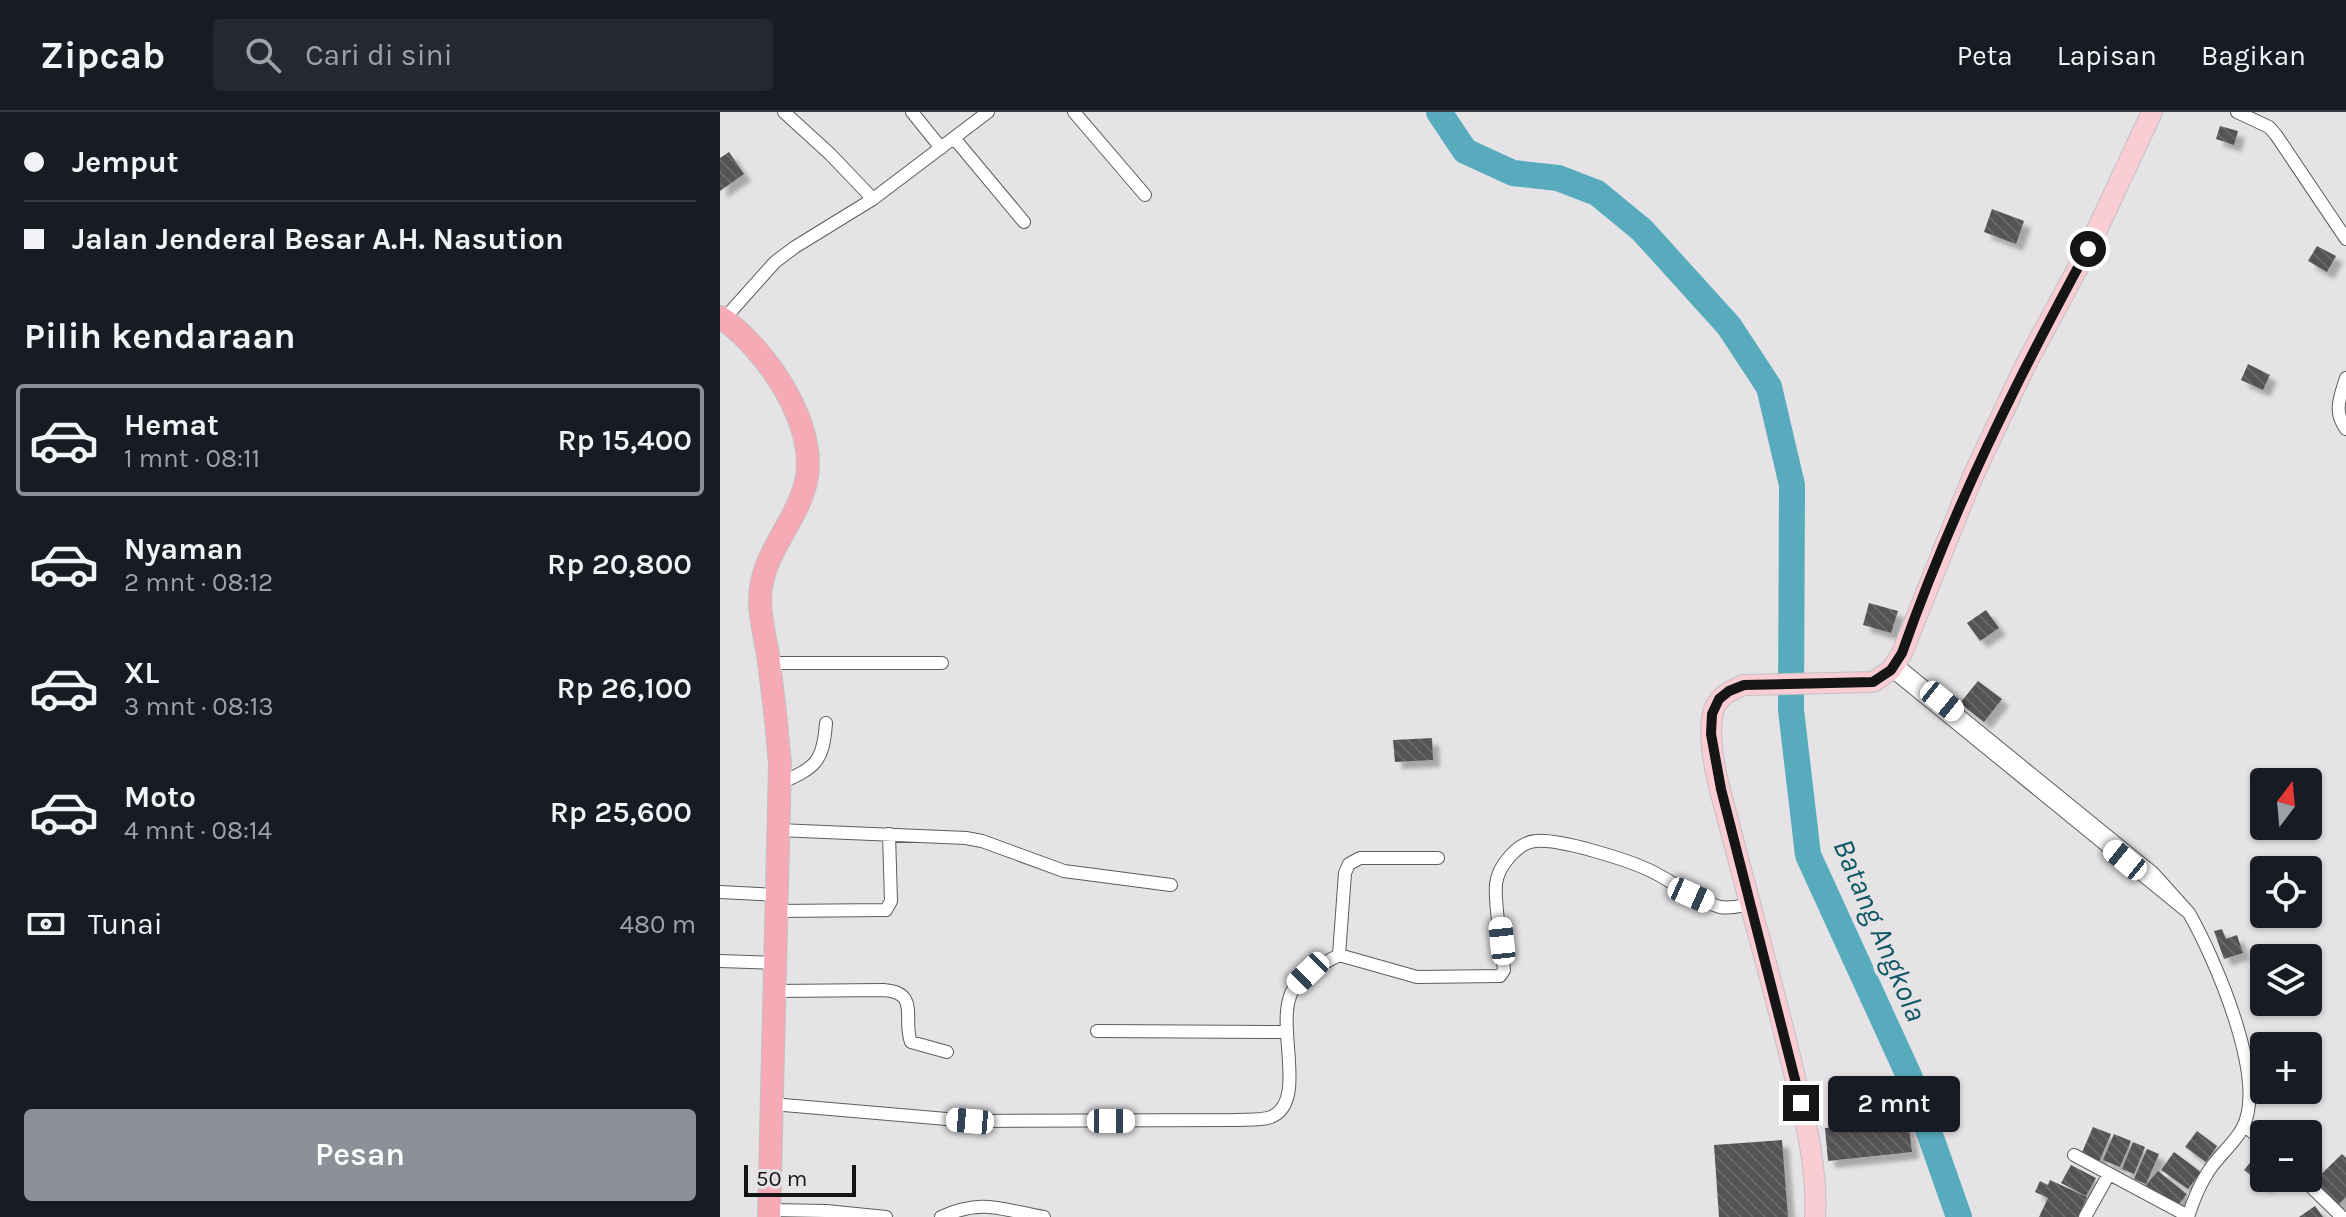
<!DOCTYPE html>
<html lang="id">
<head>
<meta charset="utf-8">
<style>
	:root { --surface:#171b24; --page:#242831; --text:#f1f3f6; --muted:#9ea1a6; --line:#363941; --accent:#8c9099 }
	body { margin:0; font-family:Karla,sans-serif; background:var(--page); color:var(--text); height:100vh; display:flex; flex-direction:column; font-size:30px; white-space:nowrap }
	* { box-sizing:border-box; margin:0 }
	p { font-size:26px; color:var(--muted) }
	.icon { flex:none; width:44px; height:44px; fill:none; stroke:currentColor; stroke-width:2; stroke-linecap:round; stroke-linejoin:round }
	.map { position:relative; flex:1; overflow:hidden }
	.side { display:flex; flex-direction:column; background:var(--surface); width:720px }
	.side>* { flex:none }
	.banner { display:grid; align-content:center; height:176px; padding:0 24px; background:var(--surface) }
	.needle { width:52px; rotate:16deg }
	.controls { position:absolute; left:1530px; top:656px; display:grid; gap:16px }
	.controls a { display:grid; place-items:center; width:72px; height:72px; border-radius:8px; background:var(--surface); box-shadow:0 2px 6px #0004; font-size:40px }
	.scale { position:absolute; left:24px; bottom:20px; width:112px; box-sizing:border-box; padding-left:8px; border:4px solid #151516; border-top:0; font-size:22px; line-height:28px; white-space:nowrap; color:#151516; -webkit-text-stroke:6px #e5e3e6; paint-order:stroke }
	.end { position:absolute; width:36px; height:36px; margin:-18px; border:10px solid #151516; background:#fff; box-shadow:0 0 0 4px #fff }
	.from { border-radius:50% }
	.bubble { position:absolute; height:56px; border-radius:8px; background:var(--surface); box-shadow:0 2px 6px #0004; font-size:26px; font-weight:600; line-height:56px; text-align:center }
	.car { position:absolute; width:24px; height:48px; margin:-24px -12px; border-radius:10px; box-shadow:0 0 6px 2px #0007; background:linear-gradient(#fff 24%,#345 0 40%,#fff 0 76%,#345 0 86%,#fff 0) }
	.banner b { display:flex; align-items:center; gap:28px; height:76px; font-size:30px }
	.banner b+b { border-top:2px solid var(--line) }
	.banner i { width:20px; height:20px; background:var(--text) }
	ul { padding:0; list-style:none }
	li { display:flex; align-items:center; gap:24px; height:112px; margin:0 16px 12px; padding:0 8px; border:4px solid transparent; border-radius:8px }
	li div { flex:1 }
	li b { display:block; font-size:30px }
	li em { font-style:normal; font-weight:600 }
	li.selected { border-color:var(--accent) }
	li>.icon { width:72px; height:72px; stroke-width:1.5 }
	h2 { padding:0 24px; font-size:36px; line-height:96px }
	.pay { display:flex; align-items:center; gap:20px; height:88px; padding:0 24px; font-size:30px }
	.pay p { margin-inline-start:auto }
	.button { display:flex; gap:16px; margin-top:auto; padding:16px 24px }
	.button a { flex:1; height:92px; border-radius:8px; background:var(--accent); color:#fff; font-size:32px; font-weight:600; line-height:92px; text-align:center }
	header { display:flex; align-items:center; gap:48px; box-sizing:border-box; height:112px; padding:0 40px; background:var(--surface); border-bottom:2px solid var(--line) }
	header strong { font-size:38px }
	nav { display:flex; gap:44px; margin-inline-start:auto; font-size:28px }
	.search { width:560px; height:72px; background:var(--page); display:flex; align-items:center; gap:20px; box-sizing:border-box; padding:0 28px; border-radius:8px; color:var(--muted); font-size:30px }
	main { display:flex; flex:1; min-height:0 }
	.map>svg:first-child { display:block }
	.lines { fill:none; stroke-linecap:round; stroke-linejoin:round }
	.river { stroke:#57abbd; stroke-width:26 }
	.building { fill:url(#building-back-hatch); filter:url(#shadow) }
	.street-casing { stroke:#5e5c5f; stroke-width:14 }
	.primary-casing { stroke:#c2c2c2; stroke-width:22 }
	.highway-casing { stroke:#c2c2c2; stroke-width:24 }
	.street { stroke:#fff; stroke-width:12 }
	.primary { stroke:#faccd3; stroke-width:20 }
	.highway { stroke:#f6aab5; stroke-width:22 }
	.route { stroke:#151516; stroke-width:10 }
	.labels { text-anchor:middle; stroke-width:8; stroke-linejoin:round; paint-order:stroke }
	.water-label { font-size:30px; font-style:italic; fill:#0f5764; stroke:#e5e3e6 }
</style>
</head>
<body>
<header>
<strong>Zipcab</strong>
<div class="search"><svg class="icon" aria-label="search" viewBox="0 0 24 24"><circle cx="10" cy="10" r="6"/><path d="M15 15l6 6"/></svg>Cari di sini</div>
<nav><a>Peta</a><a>Lapisan</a><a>Bagikan</a></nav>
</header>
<main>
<section class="side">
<div class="banner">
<b><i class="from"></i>Jemput</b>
<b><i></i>Jalan Jenderal Besar A.H. Nasution</b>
</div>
<h2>Pilih kendaraan</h2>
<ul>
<li class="selected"><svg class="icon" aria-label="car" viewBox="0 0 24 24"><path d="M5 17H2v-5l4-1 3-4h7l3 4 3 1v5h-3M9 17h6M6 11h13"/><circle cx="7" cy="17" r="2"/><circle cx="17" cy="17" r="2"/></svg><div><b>Hemat</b><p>1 mnt · 08:11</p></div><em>Rp 15,400</em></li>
<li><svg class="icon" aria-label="car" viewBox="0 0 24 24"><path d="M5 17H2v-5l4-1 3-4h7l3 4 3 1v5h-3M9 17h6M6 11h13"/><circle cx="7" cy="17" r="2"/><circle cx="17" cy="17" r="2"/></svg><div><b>Nyaman</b><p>2 mnt · 08:12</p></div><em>Rp 20,800</em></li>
<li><svg class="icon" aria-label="car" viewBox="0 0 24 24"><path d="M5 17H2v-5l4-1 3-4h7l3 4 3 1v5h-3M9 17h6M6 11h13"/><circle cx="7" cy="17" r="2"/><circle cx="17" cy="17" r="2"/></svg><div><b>XL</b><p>3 mnt · 08:13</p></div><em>Rp 26,100</em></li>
<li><svg class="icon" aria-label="car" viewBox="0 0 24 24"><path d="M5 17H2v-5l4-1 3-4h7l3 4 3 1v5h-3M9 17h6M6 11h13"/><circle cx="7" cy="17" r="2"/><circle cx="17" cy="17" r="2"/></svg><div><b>Moto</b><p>4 mnt · 08:14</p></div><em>Rp 25,600</em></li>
</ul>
<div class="pay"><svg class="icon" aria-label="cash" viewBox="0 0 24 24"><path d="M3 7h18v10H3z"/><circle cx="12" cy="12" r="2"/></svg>Tunai<p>480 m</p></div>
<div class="button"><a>Pesan</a></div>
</section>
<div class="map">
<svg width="1626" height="1105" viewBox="0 0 1626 1105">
	<defs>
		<pattern id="building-back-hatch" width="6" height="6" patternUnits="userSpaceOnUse" patternTransform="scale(2)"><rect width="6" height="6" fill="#545356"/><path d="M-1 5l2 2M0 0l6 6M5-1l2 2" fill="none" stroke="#68676a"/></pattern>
		<filter id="shadow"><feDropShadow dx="7" dy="7" stdDeviation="2" flood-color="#0004"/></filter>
	</defs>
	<rect width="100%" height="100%" fill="#e5e3e6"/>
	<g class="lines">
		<!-- river -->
		<path class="river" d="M719 0 745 39 793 61 838 66 877 81 922 118 1009 214 1049 275 1072 373 1071 598 1088 743 1190 966 1239 1105"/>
	</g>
	<!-- building -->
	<path class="building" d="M1500 14 1518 19 1514 33 1496 27Z
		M9 40 24 62 0 79V46Z
		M1272 97 1304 109 1296 132 1264 120Z
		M1597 134 1616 144 1607 160 1588 149Z
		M1528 252 1550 263 1543 278 1521 268Z
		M1149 491 1178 499 1171 521 1143 513Z
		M1266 498 1279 516 1260 529 1247 511Z
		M1258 569 1282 587 1264 610 1240 591Z
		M712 626 713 648 675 650 673 628Z
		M1502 817 1506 827 1517 823 1523 841 1504 847 1494 819Z
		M1188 1007 1192 1040 1108 1049 1105 1016Z
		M1373 1015 1391 1022 1378 1052 1360 1045Z
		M1477 1019 1497 1034 1486 1050 1465 1035Z
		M1394 1022 1411 1029 1400 1055 1383 1048Z
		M1062 1028 1068 1105H999L994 1033Z
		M1413 1030 1425 1035 1414 1062 1402 1057Z
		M1427 1037 1439 1042 1426 1072 1414 1067Z
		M1454 1040 1481 1060 1468 1077 1441 1058Z
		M1537 1042 1544 1048V1066H1551L1544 1074 1524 1058Z
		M1588 1042 1597 1051 1588 1061Z
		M1622 1042 1626 1046V1085L1616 1095 1593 1070Z
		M1351 1053 1376 1066 1366 1084 1341 1071Z
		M1438 1059 1467 1082 1456 1096 1426 1073Z
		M1330 1068 1367 1085 1358 1105H1319L1328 1086 1315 1080 1320 1069 1328 1073Z
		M1595 1094 1603 1105H1579Z"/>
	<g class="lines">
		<defs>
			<path id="street" d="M64 0 110 42 153 87
				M192 0 221 36
				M354 0 425 83
				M1517 0 1549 15 1556 23 1626 127
				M234 26 304 110
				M4 207 55 150 75 135 153 87 268 0
				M1626 266C1620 285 1613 300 1626 317
				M49 551H222
				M1171 558 1469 801 1433 761 1175 551
				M59 672C95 655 103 652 106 611
				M58 718 246 726 262 729 344 759 451 773
				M0 780 57 783
				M56 799 166 798 171 789 169 722
				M619 843 697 865 780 864 784 858C782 835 774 792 776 772 778 754 798 730 816 729 841 727 905 747 929 758 953 769 974 788 1000 795 1011 797 1020 794 1030 792
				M0 849 55 851
				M54 879 163 878C201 880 182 908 191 930L227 940
				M377 919 566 920
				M52 992 250 1009 514 1008C525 1007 540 1009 551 1005 590 989 552 908 574 876 584 860 603 852 619 843L625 761 629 752 640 746H718
				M1525 1014 1544 1030
				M1354 1043 1468 1104
				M1582 1066 1622 1105
				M49 1098 106 1099 166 1105
				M221 1105C264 1086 281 1098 324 1105
				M1365 1105 1389 1062
				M1468 1105C1473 1089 1479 1074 1488 1060 1498 1044 1513 1033 1522 1017 1549 969 1494 845 1469 801"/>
			<path id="primary" d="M1095 1105C1098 1057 1085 1007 1074 961 1056 884 1034 808 1014 731 1005 694 987 643 992 606 994 587 1008 579 1024 573L1153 570 1171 558 1182 541 1253 364 1305 254 1368 137 1432 0"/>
			<path id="highway" d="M0 205C45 235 99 313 86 370 76 412 40 443 40 488 40 506 45 525 48 543 53 579 57 615 60 652L49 1105"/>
		</defs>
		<!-- street casing -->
		<use href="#street" class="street-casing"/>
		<!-- primary casing -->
		<use href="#primary" class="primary-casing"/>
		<!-- highway casing -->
		<use href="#highway" class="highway-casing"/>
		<!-- street -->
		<use href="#street" class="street"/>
		<!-- primary -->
		<use href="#primary" class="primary"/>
		<!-- highway -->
		<use href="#highway" class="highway"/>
	</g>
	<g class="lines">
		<!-- route -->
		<path class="route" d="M1081 991 1001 677 991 622 992 602 999 587 1009 579 1024 573 1153 570 1171 558 1182 541C1231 401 1297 267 1368 137"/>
	</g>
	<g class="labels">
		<!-- water labels -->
		<g class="water-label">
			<text transform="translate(1160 818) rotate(67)" y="10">Batang Angkola</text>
		</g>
	</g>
</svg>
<div class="controls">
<a><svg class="needle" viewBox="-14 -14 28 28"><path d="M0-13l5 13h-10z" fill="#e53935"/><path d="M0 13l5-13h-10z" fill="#9ea1a6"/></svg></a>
<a><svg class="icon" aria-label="locate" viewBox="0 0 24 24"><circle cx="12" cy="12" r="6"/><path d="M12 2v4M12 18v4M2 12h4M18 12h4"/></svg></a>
<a><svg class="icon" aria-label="layers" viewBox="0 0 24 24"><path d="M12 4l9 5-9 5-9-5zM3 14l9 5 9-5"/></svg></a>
<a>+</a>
<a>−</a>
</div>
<div class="scale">50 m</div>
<i class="end from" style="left:1368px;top:137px"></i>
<i class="end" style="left:1081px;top:991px"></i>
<div class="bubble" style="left:1108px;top:964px;width:132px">2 mnt</div>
<i class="car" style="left:1222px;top:589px;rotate:129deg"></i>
<i class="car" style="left:1405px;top:748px;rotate:309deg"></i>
<i class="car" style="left:971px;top:783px;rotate:114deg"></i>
<i class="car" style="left:782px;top:829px;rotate:354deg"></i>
<i class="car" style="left:588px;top:861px;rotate:226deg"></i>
<i class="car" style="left:250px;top:1009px;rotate:275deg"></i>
<i class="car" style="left:391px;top:1009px;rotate:90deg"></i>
</div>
</main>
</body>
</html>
